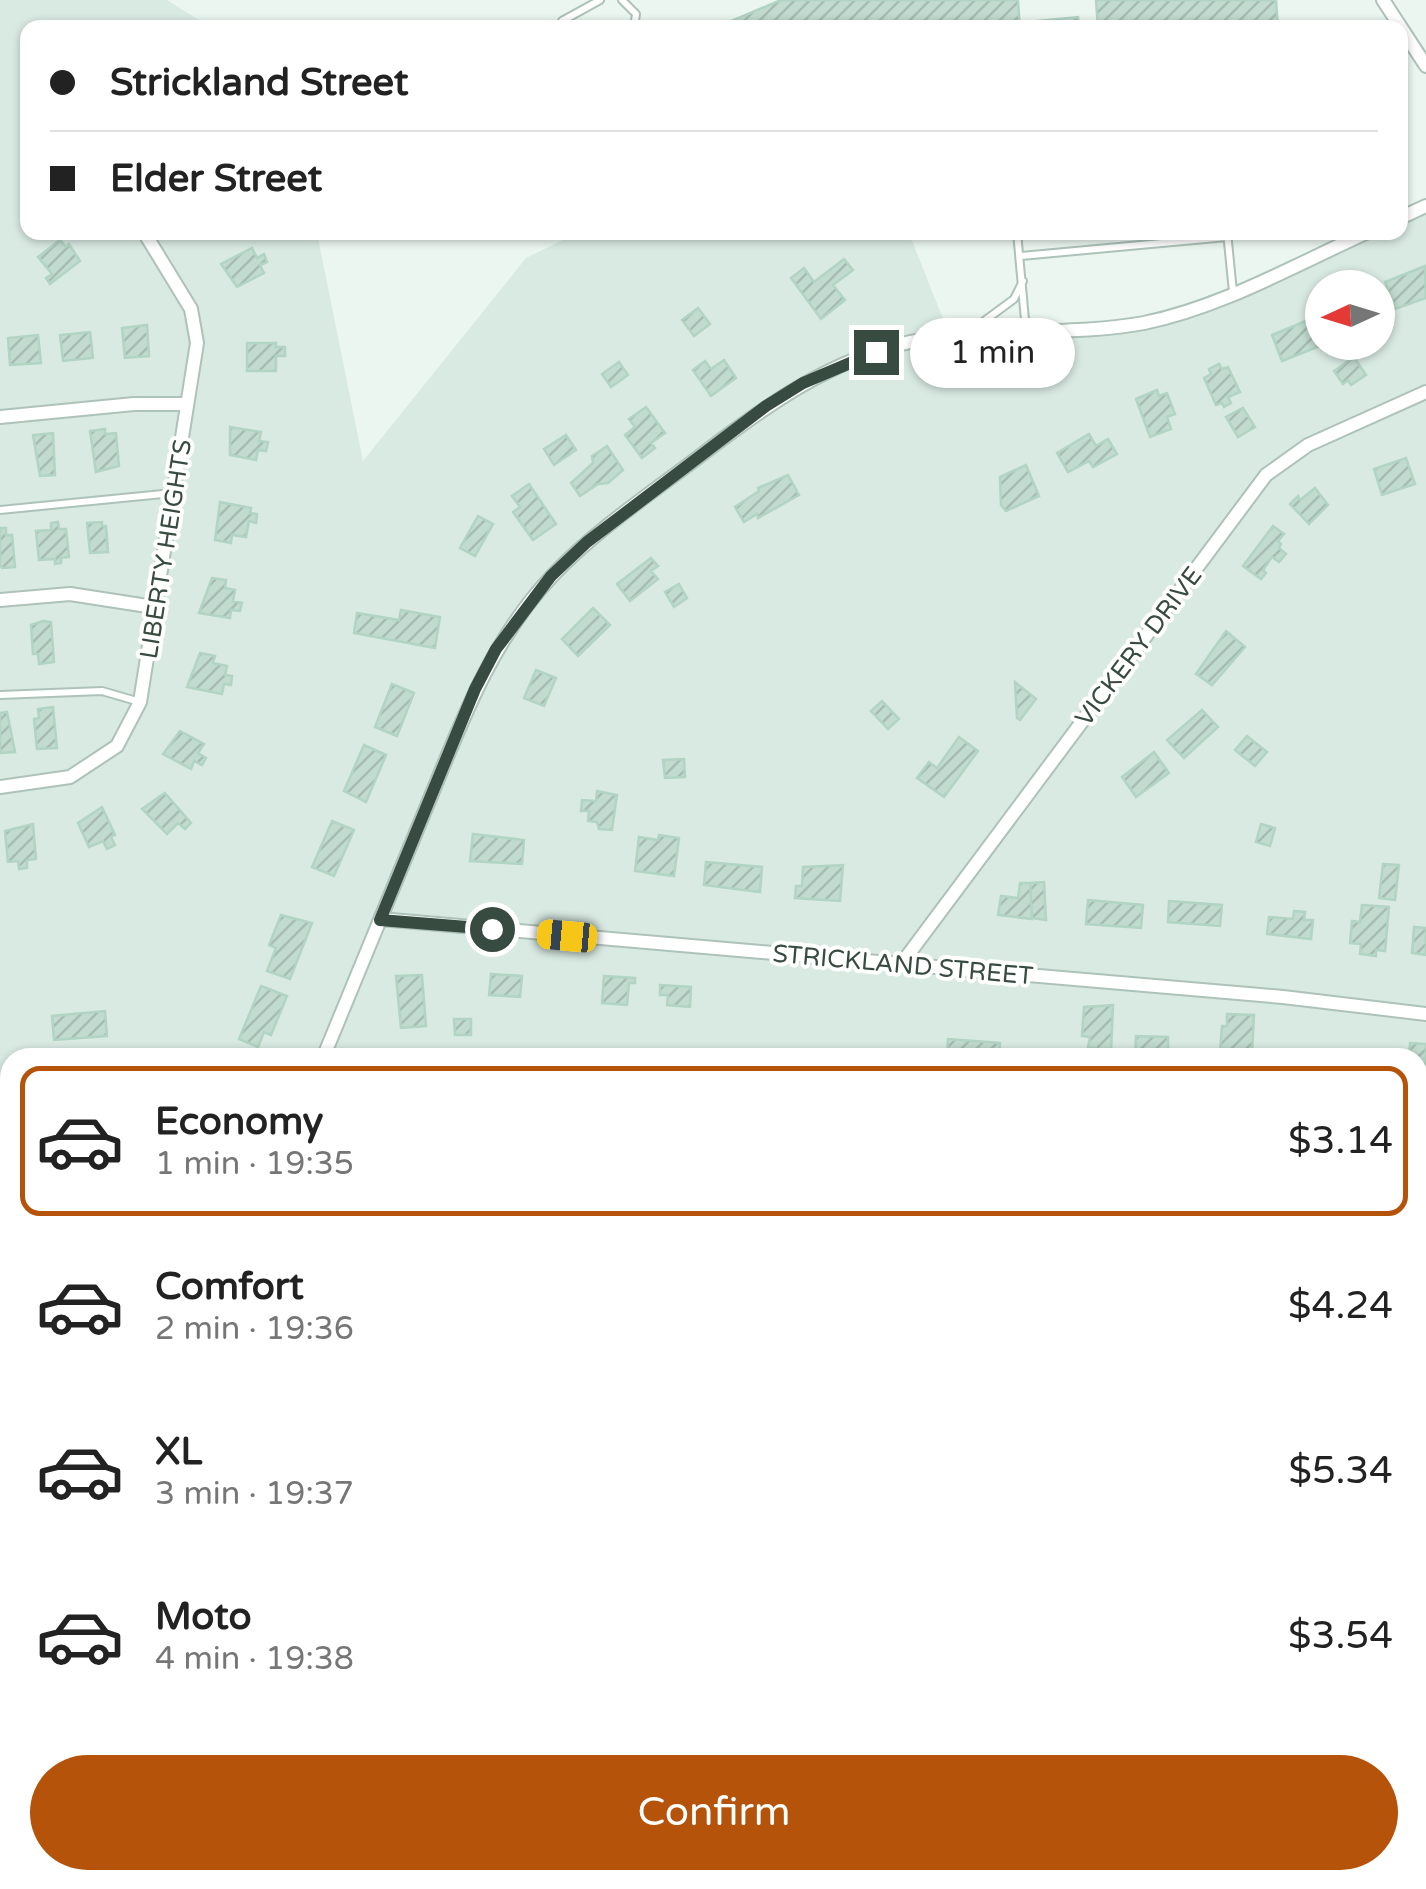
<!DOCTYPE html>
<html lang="en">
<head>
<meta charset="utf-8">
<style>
	:root { --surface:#fff; --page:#f2f2f2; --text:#222; --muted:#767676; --line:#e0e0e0; --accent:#b45309 }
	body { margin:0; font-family:"Varela Round",sans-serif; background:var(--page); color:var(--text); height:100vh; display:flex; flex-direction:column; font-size:38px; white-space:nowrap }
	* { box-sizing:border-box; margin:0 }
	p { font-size:32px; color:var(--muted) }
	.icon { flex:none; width:55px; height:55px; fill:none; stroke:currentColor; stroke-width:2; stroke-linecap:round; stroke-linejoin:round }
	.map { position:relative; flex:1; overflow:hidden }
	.details { position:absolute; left:0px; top:1048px; width:1428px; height:842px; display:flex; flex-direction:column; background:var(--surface); border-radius:30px 30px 0 0; box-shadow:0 2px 8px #0004 }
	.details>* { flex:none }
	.hud { position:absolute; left:20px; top:20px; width:1388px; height:220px; border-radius:20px; box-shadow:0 2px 8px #0004; display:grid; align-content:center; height:220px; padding:0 30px; background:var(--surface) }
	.needle { width:65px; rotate:266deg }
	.tools { position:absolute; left:1305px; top:270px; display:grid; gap:20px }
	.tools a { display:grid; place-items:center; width:90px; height:90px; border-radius:50%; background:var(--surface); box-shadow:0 2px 8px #0004; font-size:50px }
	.end { position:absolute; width:45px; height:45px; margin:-22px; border:12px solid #384b41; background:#fff; box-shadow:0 0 0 5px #fff }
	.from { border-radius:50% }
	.bubble { position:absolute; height:70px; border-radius:35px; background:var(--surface); box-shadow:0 2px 8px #0004; font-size:32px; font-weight:600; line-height:70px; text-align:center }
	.car { position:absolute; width:30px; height:60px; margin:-30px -15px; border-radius:12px; box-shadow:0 0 8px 2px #0007; background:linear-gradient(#f5c518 24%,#345 0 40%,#f5c518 0 76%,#345 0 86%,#f5c518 0) }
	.hud b { display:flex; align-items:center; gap:35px; height:95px; font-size:38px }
	.hud b+b { border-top:2px solid var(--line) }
	.hud i { width:25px; height:25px; background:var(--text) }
	ul { padding:18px 0 0; list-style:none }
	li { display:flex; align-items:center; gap:30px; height:150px; margin:0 20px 15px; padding:0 10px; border:5px solid transparent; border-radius:20px }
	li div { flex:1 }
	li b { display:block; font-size:38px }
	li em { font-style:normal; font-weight:600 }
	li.on { border-color:var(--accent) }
	li>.icon { width:90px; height:90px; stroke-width:1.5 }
	.primary-button { display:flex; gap:20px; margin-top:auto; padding:20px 30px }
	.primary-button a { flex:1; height:115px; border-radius:60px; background:var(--accent); color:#fff; font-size:40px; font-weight:600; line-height:115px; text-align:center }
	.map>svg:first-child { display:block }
	.residential { fill:#d9eae3; fill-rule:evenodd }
	.commercial { fill:#d6f8e6 }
	.building { fill:url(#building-hatch); stroke:#b2d4c3; stroke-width:2.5 }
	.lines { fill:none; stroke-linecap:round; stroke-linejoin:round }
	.lane-casing { stroke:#adc2b8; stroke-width:10 }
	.street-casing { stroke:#adc2b8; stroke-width:16 }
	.lane { stroke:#fff; stroke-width:6 }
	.street { stroke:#fff; stroke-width:12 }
	.route { stroke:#384b41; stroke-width:12 }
	.labels { text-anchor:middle; stroke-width:8; stroke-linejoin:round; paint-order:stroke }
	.street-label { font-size:25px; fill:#384b41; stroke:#fff }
</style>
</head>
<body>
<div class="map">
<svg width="1426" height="1889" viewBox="0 0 1426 1889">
	<defs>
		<pattern id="building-hatch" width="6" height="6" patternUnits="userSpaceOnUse" patternTransform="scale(2.5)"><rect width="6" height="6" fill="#c2dbcf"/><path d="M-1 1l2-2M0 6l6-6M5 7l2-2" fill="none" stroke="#a7bdb3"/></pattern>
	</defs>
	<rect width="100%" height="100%" fill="#ebf6f1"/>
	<!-- residential -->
	<path class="residential" d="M0 0H167L210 27 28 28V232L317 233 363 461 526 258 577 233H909L949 334 1191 317 1369 233 1400 232V218L1426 206V1509H1418V1058H10V1880H241L242 1889H0ZM1322 288H1378V342H1322Z
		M1418 1698H1426V1889H821L824 1880H1418Z"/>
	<!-- commercial -->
	<path class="commercial" d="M1418 1509H1426V1698H1418Z"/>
	<!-- building -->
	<path class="building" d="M781 0H1018L1020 28H715Z
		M1096 0H1276L1278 28H1098Z
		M1078 17 1079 28H1027L1026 22Z
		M60 240 66 247 69 244 80 261 50 284 46 278 52 274 38 257Z
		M252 248 257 258 264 254 267 262 260 265 264 273 237 287 221 264Z
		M844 259 853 270 833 285 845 300 821 319 791 278 804 268 814 282Z
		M1425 266 1426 298 1395 309 1385 282Z
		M698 308 710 324 694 336 682 320Z
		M1318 316 1322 326V332L1316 335 1320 346 1282 361 1272 335Z
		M147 325 149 356 125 358 122 328Z
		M90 332 93 358 63 361 60 335Z
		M38 335 41 363 10 365 8 338Z
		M247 343H276V347H285V356H276V371H247Z
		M1354 357 1366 375 1351 385 1348 380 1343 384 1334 371Z
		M724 360 736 378 711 396 693 370 705 361 711 369Z
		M619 362 628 375 611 387 602 374Z
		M1219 364 1222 369 1228 367 1240 392 1228 397 1231 403 1224 407 1222 403 1216 405 1204 378 1211 374 1209 369Z
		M1157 390 1159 396 1167 393 1175 414 1167 417 1171 429 1150 437 1136 399Z
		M646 407 665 433 651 443 655 448 642 458 625 435 635 427 629 419Z
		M1243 408 1255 427 1238 437 1226 417Z
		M230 427 261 432 259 441 268 442 266 451 258 450 256 460 230 455Z
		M105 429V434L116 433 119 466 96 472 90 431Z
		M53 433 55 475 40 476 33 435Z
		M1089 434 1096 446 1108 439 1117 454 1093 467 1089 461 1068 472 1057 453Z
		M566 435 576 450 554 465 544 449Z
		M607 446 623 470 608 483 598 484 580 496 571 483 593 463 592 456Z
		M1406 458 1415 484 1382 495 1374 469Z
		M1026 465 1039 496 1006 511 1001 505 1000 477Z
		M788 475 799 495 758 518 757 514 744 522 735 507 759 491 758 488Z
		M529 484 556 524 533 540 513 512 520 507 512 496Z
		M1315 488 1328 505 1309 524 1290 504 1298 496 1300 500Z
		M220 502 251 508 250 513 257 514 256 523 249 521 246 537 232 535 231 543 215 540Z
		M478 516 493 524 475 556 460 548Z
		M58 522 59 529H66L69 557 61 558V563L55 564V559L39 560 36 531 51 530V523Z
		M102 522V526H106L108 552 90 553 87 523Z
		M1273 526 1284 534 1278 541 1281 544 1279 548 1286 554 1279 562 1272 557 1263 570 1266 573 1261 579 1243 566Z
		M0 528H6V535H12L15 567 2 568 0 565Z
		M651 558 658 566 651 571 658 579 630 601 617 584Z
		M212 578 226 580 225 588 235 590 233 601 242 603 240 611 231 610 230 618 199 613Z
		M679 584 687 598 674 607 665 592Z
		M593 608 610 625 578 656 562 639Z
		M401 610 440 617 435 648 354 633 357 613 399 620Z
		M43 621 51 622 54 662 39 664 38 654H33L31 625Z
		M1226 631 1245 647 1212 685 1196 674Z
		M200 653 215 656 213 663 227 666 225 675 232 676 231 685 224 684 222 694 187 687Z
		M536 670 556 678 544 706 524 698Z
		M1015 682 1036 699 1020 720 1017 718Z
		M392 684 414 693 397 736 375 727Z
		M882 701 899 719 888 729 871 711Z
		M53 707 57 748 37 749 34 719 39 718 38 709Z
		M1202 710 1218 727 1184 758 1167 740Z
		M7 712 15 752 0 753V713Z
		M180 731 204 744 198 753 206 758 202 765 194 761 191 769 163 754Z
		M1247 736 1267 752 1255 766 1235 750Z
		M959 737 978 751 944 797 917 778 929 762 937 768Z
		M364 745 386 755 366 802 344 791Z
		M1154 752 1169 773 1136 797 1122 777Z
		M684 759 685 777 665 778 663 760Z
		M597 791 617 795 612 830 599 829 597 822 588 821 589 811H581L582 800 596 801Z
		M165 793 191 823 185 829 178 823 167 834 142 809Z
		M102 807 115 835 111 837 115 845 107 849 103 841 89 847 78 823Z
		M332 821 354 830 334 876 312 867Z
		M33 824 36 859 27 860V868L19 869 18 861 8 862 5 831Z
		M1261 824 1275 828 1270 846 1256 842Z
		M473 834 524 840 522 864 470 861Z
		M659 835 679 838 674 876 635 871 639 837 658 840Z
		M706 862 762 867 760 892 704 885Z
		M1383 864 1399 865 1395 900 1379 898Z
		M843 865 840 901 795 898 796 886H802L803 867Z
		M1044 882 1046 920 1032 918 1030 883Z
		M1020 883H1030L1032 919 998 915 1001 896 1018 898Z
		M1088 900 1143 905 1141 928 1086 924Z
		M1169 901 1222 905 1220 926 1168 922Z
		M1362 905 1389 907 1385 951 1376 950V956L1360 954 1361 944 1350 943 1352 921 1360 922Z
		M1294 911 1305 912 1304 920H1313L1311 939 1267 934 1269 917 1293 919Z
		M281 915 312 923 290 979 267 971 276 948 269 945Z
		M1414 927 1426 928V955L1412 953Z
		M491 974 522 976 520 997 489 995Z
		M422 975 426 1026 401 1028 396 976Z
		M604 976 635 978V983H629L627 1005 602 1003Z
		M660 985 691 987 690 1007 667 1005 668 995H660Z
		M261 986 287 996 271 1035 264 1032 258 1047 239 1039Z
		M1113 1005 1111 1053 1096 1052V1048L1088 1047 1090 1037 1082 1036 1084 1007Z
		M105 1011 107 1036 54 1040 52 1016Z
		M1227 1014 1254 1015 1252 1053H1243V1058H1227V1053L1220 1052 1222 1026H1227Z
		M454 1019H471V1035H455Z
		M1136 1036 1168 1037V1058H1135Z
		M948 1039 1000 1043 999 1058H947Z
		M1410 1043 1426 1044V1074H1418V1058H1409Z
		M0 1673 10 1676 9 1710 0 1706Z
		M32 1880H74L70 1889H30Z"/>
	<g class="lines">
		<defs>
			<path id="lane" d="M622 0 636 14 634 28
				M560 28 562 21 600 0
				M1017 232 1026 331
				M1227 232 1233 292
				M1021 256 1227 237
				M972 330 1014 299 1023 281
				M0 510 173 493
				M0 695 102 691 140 702"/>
			<path id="street" d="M1383 0 1426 66
				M1400 218 1426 206
				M0 417 134 404H187
				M0 600 70 594 154 607
				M0 787 70 777 117 746 140 702 197 343 191 309 144 232
				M380 919 1283 997 1426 1014
				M905 964 908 955 1266 475 1308 445 1426 392
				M323 1058C357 976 390 894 424 813 459 729 489 642 553 575 596 530 650 494 700 456 764 407 829 360 910 342 987 326 1067 337 1144 323 1222 307 1295 265 1368 232
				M0 1103H10
				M1418 1289 1426 1284
				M0 1444 10 1449
				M1418 1709H1426
				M0 1837 10 1815
				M973 1889 977 1880"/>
		</defs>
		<!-- lane casing -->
		<use href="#lane" class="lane-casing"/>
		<!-- street casing -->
		<use href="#street" class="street-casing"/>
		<!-- lane -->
		<use href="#lane" class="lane"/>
		<!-- street -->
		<use href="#street" class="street"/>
	</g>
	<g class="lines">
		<!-- route -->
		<path class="route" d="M492 929 380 920 475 689 496 649 551 576 587 542 766 406 803 383 876 352"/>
	</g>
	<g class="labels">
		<!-- street labels -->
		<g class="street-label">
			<text transform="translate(165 549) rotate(-81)" y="9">LIBERTY HEIGHTS</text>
			<text transform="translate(1138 646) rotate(-53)" y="9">VICKERY DRIVE</text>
			<text transform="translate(903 964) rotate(5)" y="9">STRICKLAND STREET</text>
		</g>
	</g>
</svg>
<div class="tools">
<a><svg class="needle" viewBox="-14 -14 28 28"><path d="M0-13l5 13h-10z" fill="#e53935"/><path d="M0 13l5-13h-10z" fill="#767676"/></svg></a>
</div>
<i class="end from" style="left:492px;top:929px"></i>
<i class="end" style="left:876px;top:352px"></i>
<div class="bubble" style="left:910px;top:318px;width:165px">1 min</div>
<i class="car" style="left:567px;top:936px;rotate:275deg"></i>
<div class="hud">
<b><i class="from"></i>Strickland Street</b>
<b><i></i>Elder Street</b>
</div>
<section class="details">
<ul>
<li class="on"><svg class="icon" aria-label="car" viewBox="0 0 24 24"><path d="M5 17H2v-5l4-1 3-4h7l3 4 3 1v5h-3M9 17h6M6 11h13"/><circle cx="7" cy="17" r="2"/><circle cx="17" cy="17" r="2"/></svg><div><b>Economy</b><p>1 min · 19:35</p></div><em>$3.14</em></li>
<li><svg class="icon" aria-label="car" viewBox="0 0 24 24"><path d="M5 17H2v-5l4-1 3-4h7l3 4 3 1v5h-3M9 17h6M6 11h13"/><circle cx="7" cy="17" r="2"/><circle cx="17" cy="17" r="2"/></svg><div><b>Comfort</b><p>2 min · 19:36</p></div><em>$4.24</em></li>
<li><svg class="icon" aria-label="car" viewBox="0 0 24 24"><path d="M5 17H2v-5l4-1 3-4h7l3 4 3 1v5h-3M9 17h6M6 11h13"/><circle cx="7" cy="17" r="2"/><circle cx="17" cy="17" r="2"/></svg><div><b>XL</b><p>3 min · 19:37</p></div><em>$5.34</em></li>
<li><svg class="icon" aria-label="car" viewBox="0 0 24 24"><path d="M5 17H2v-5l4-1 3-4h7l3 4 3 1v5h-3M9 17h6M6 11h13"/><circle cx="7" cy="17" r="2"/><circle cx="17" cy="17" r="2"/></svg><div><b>Moto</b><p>4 min · 19:38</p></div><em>$3.54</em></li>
</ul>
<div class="primary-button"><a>Confirm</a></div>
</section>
</div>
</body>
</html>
